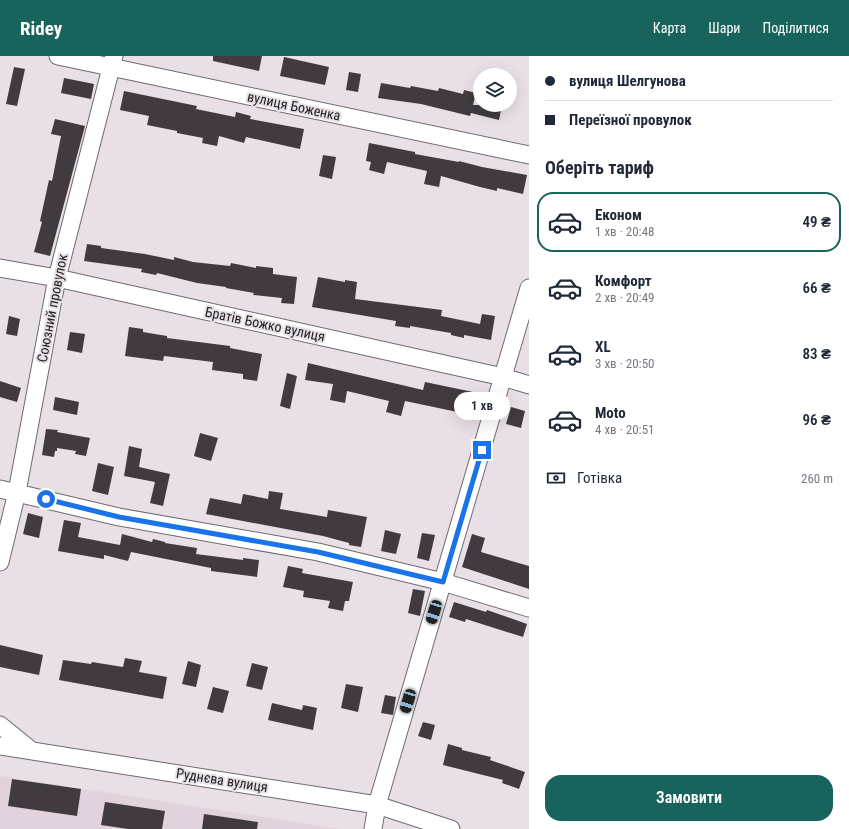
<!DOCTYPE html>
<html lang="uk">
<head>
<meta charset="utf-8">
<style>
	:root { --surface:#fff; --page:#f2f2f3; --text:#1f2937; --muted:#747a83; --line:#e0e1e3; --accent:#18635b }
	body { margin:0; font-family:"Roboto Condensed",sans-serif; background:var(--page); color:var(--text); height:100vh; display:flex; flex-direction:column; font-size:15px; white-space:nowrap }
	* { box-sizing:border-box; margin:0 }
	p { font-size:13px; color:var(--muted) }
	.icon { flex:none; width:22px; height:22px; fill:none; stroke:currentColor; stroke-width:2; stroke-linecap:round; stroke-linejoin:round }
	.map { position:relative; flex:1; overflow:hidden }
	.side { display:flex; flex-direction:column; background:var(--surface); width:320px }
	.side>* { flex:none }
	.hud { display:grid; align-content:center; height:88px; padding:0 16px; background:var(--surface) }
	.buttons { position:absolute; left:473px; top:12px; display:grid; gap:8px }
	.buttons a { display:grid; place-items:center; width:44px; height:44px; border-radius:50%; background:var(--surface); box-shadow:0 4px 16px #0002; font-size:20px }
	.end { position:absolute; width:18px; height:18px; margin:-9px; border:5px solid #1a73e8; background:#fff; box-shadow:0 0 0 2px #fff }
	.from { border-radius:50% }
	.bubble { position:absolute; height:28px; border-radius:14px; background:var(--surface); box-shadow:0 4px 16px #0002; font-size:13px; font-weight:600; line-height:28px; text-align:center }
	.car { position:absolute; width:12px; height:24px; margin:-12px -6px; border-radius:5px; box-shadow:0 0 3px 1px #0007; background:linear-gradient(#222 24%,#8ab4d8 0 40%,#222 0 76%,#8ab4d8 0 86%,#222 0) }
	.hud b { display:flex; align-items:center; gap:14px; height:38px; font-size:15px }
	.hud b+b { border-top:1px solid var(--line) }
	.hud i { width:10px; height:10px; background:var(--text) }
	ul { padding:0; list-style:none }
	li { display:flex; align-items:center; gap:12px; height:60px; margin:0 8px 6px; padding:0 8px; border:2px solid transparent; border-radius:16px }
	li div { flex:1 }
	li b { display:block; font-size:15px }
	li em { font-style:normal; font-weight:600 }
	li.on { border-color:var(--accent) }
	li>.icon { width:36px; height:36px; stroke-width:1.5 }
	h2 { padding:0 16px; font-size:18px; line-height:48px }
	.pay { display:flex; align-items:center; gap:10px; height:44px; padding:0 16px; font-size:15px }
	.pay p { margin-inline-start:auto }
	.button { display:flex; gap:8px; margin-top:auto; padding:8px 16px }
	.button a { flex:1; height:46px; border-radius:16px; background:var(--accent); color:#fff; font-size:16px; font-weight:600; line-height:46px; text-align:center }
	header { display:flex; align-items:center; gap:24px; box-sizing:border-box; height:56px; padding:0 20px; background:var(--accent); color:#fff }
	header strong { font-size:19px }
	nav { display:flex; gap:22px; margin-inline-start:auto; font-size:14px }
	main { display:flex; flex:1; min-height:0 }
	.map>svg:first-child { display:block }
	.built { fill:#e1d3de }
	.building { fill:#413b40 }
	.lines { fill:none; stroke-linecap:round; stroke-linejoin:round }
	.minor-casing { stroke:#706a6f; stroke-width:19 }
	.minor { stroke:#fff; stroke-width:17 }
	.route { stroke:#1a73e8; stroke-width:5 }
	.labels { text-anchor:middle; stroke-width:4; stroke-linejoin:round; paint-order:stroke }
	.street-label { font-size:14px; fill:#1e1c1e; stroke:#e8e0e6 }
</style>
</head>
<body>
<header>
<strong>Ridey</strong>
<nav><a>Карта</a><a>Шари</a><a>Поділитися</a></nav>
</header>
<main>
<div class="map">
<svg width="529" height="773" viewBox="0 0 529 773">
	<rect width="100%" height="100%" fill="#e8e0e6"/>
	<!-- built -->
	<path class="built" d="M0 720 341 773H0Z"/>
	<!-- building -->
	<path class="building" d="M213 0H262L259 15 213 5Z
		M284 1 329 11 325 29 280 20Z
		M14 11 25 13 17 50 6 48Z
		M349 16 361 18 358 36 346 34Z
		M64 22 94 28 91 43 61 37Z
		M381 27 410 32 411 30 438 35 439 32 463 38 464 34 476 37 473 49H502L499 64 471 57 470 60 421 48 378 42Z
		M124 35 197 50 196 53 235 61 236 56 251 60 250 63 304 73 300 93 246 81 244 87 219 80 217 90 202 87 203 82 177 77V75L147 69 149 60 120 54Z
		M55 63 85 70 50 200 34 196 42 166 40 165 49 124 52 125 61 80 51 78Z
		M369 87 415 96V98L459 106V105L482 111 527 119 523 138 497 132V135L480 131 441 120 439 131 424 128 427 115 387 106 384 118 369 114 371 106 366 105Z
		M323 99 336 101 332 123 319 120Z
		M87 188 101 190V192L145 198 174 204V201L193 206 230 210 231 207 256 212V210L273 212V218L297 221 294 248 281 247 282 242 253 239 254 237 226 232V231L197 227 157 217 156 219 141 216 142 213 84 205Z
		M318 221 345 226V224L357 226 355 243 442 254 441 260 480 268 482 258 495 260 491 284 464 279V282L451 279V277L410 270V272L395 270 396 265 312 251Z
		M9 260 20 263 17 280 6 278Z
		M129 271 143 273V276L167 280V282L230 290V292L262 298 257 325 243 323V318L212 314 213 306 164 300 163 305 125 300Z
		M70 276 85 278 82 297 67 294Z
		M308 307 423 334 425 326 473 336 467 358 405 345 401 360 386 356 389 345 347 335 345 347 330 344 333 328 305 324Z
		M287 317 297 320 290 353 280 350Z
		M0 325 21 332 17 346 0 341Z
		M55 341 79 346 77 359 53 354Z
		M511 351 525 355 521 372 506 368Z
		M46 373 58 374 57 376 90 382 86 400 75 398 76 395 57 392V395H55L54 401 42 399Z
		M200 377 218 382 211 405 194 400Z
		M129 390 142 393 139 411 170 418 163 450 150 447 155 426 124 420Z
		M98 407 114 411 108 439 92 435Z
		M269 435 283 437 280 453 327 461 328 454 367 461 361 491 349 489V487L323 480 206 458 210 442 241 448 243 438 268 443Z
		M28 457 43 461 39 482 23 478Z
		M64 464 81 467 78 481 120 489 122 478 152 486 153 483 165 486V487L197 492 196 498 243 504V502L259 504 257 521 211 515V512L131 496 128 505 104 499V503L58 495Z
		M385 474 401 478 396 498 381 495Z
		M422 477 435 479 429 505 417 502Z
		M472 478 485 482 481 496 529 510V533L462 511Z
		M288 510 303 513 302 517 353 526 349 545H345L343 555 328 552 330 545 303 541 304 535 283 531Z
		M413 533 425 535 420 560 408 557Z
		M454 546 486 556 487 554 527 568 523 581 466 563 465 566 449 561Z
		M0 589 43 599 39 619 0 611Z
		M125 602 142 605 139 616 167 621 163 643 59 624 63 604 91 608 92 606 123 611Z
		M188 605 201 609 196 631 182 628Z
		M252 607 268 611 262 634 246 630Z
		M346 628 363 631 358 656 341 652Z
		M213 631 229 635 223 657 207 653Z
		M385 639 396 641 393 659 381 657Z
		M272 647 302 654 303 649 317 652 313 674 268 664Z
		M423 666 435 669 431 684 418 680Z
		M448 688 462 692V694L491 701 490 704 525 716 519 733 502 727 503 724 443 709Z
		M12 723 81 733 77 760 8 750Z
		M105 746 165 755 162 773H128L101 769Z
		M204 758 258 766 257 773H202Z"/>
	<g class="lines">
		<defs>
			<path id="minor" d="M58 0 529 99
				M0 212 57 222 503 321 529 329
				M0 433 119 461 318 496 443 526 529 552
				M0 506 17 436 57 222 114 0
				M0 669 32 695
				M0 690 377 749 451 773
				M373 773 377 749 529 232"/>
		</defs>
		<!-- minor casing -->
		<use href="#minor" class="minor-casing"/>
		<!-- minor -->
		<use href="#minor" class="minor"/>
	</g>
	<g class="lines">
		<!-- route -->
		<path class="route" d="M46 443 119 461 318 496 443 526 482 394"/>
	</g>
	<g class="labels">
		<!-- street labels -->
		<g class="street-label">
			<text transform="translate(294 50) rotate(12)" y="5">вулиця Боженка</text>
			<text transform="translate(52 252) rotate(-79)" y="5">Союзний провулок</text>
			<text transform="translate(265 268) rotate(12)" y="5">Братів Божко вулиця</text>
			<text transform="translate(222 724) rotate(9)" y="5">Руднєва вулиця</text>
		</g>
	</g>
</svg>
<div class="buttons">
<a><svg class="icon" aria-label="layers" viewBox="0 0 24 24"><path d="M12 4l9 5-9 5-9-5zM3 14l9 5 9-5"/></svg></a>
</div>
<i class="end from" style="left:46px;top:443px"></i>
<i class="end" style="left:482px;top:394px"></i>
<div class="bubble" style="left:454px;top:336px;width:56px">1 хв</div>
<i class="car" style="left:434px;top:556px;rotate:197deg"></i>
<i class="car" style="left:408px;top:645px;rotate:197deg"></i>
</div>
<section class="side">
<div class="hud">
<b><i class="from"></i>вулиця Шелгунова</b>
<b><i></i>Переїзної провулок</b>
</div>
<h2>Оберіть тариф</h2>
<ul>
<li class="on"><svg class="icon" aria-label="car" viewBox="0 0 24 24"><path d="M5 17H2v-5l4-1 3-4h7l3 4 3 1v5h-3M9 17h6M6 11h13"/><circle cx="7" cy="17" r="2"/><circle cx="17" cy="17" r="2"/></svg><div><b>Економ</b><p>1 хв · 20:48</p></div><em>49 ₴</em></li>
<li><svg class="icon" aria-label="car" viewBox="0 0 24 24"><path d="M5 17H2v-5l4-1 3-4h7l3 4 3 1v5h-3M9 17h6M6 11h13"/><circle cx="7" cy="17" r="2"/><circle cx="17" cy="17" r="2"/></svg><div><b>Комфорт</b><p>2 хв · 20:49</p></div><em>66 ₴</em></li>
<li><svg class="icon" aria-label="car" viewBox="0 0 24 24"><path d="M5 17H2v-5l4-1 3-4h7l3 4 3 1v5h-3M9 17h6M6 11h13"/><circle cx="7" cy="17" r="2"/><circle cx="17" cy="17" r="2"/></svg><div><b>XL</b><p>3 хв · 20:50</p></div><em>83 ₴</em></li>
<li><svg class="icon" aria-label="car" viewBox="0 0 24 24"><path d="M5 17H2v-5l4-1 3-4h7l3 4 3 1v5h-3M9 17h6M6 11h13"/><circle cx="7" cy="17" r="2"/><circle cx="17" cy="17" r="2"/></svg><div><b>Moto</b><p>4 хв · 20:51</p></div><em>96 ₴</em></li>
</ul>
<div class="pay"><svg class="icon" aria-label="cash" viewBox="0 0 24 24"><path d="M3 7h18v10H3z"/><circle cx="12" cy="12" r="2"/></svg>Готівка<p>260 m</p></div>
<div class="button"><a>Замовити</a></div>
</section>
</main>
</body>
</html>
